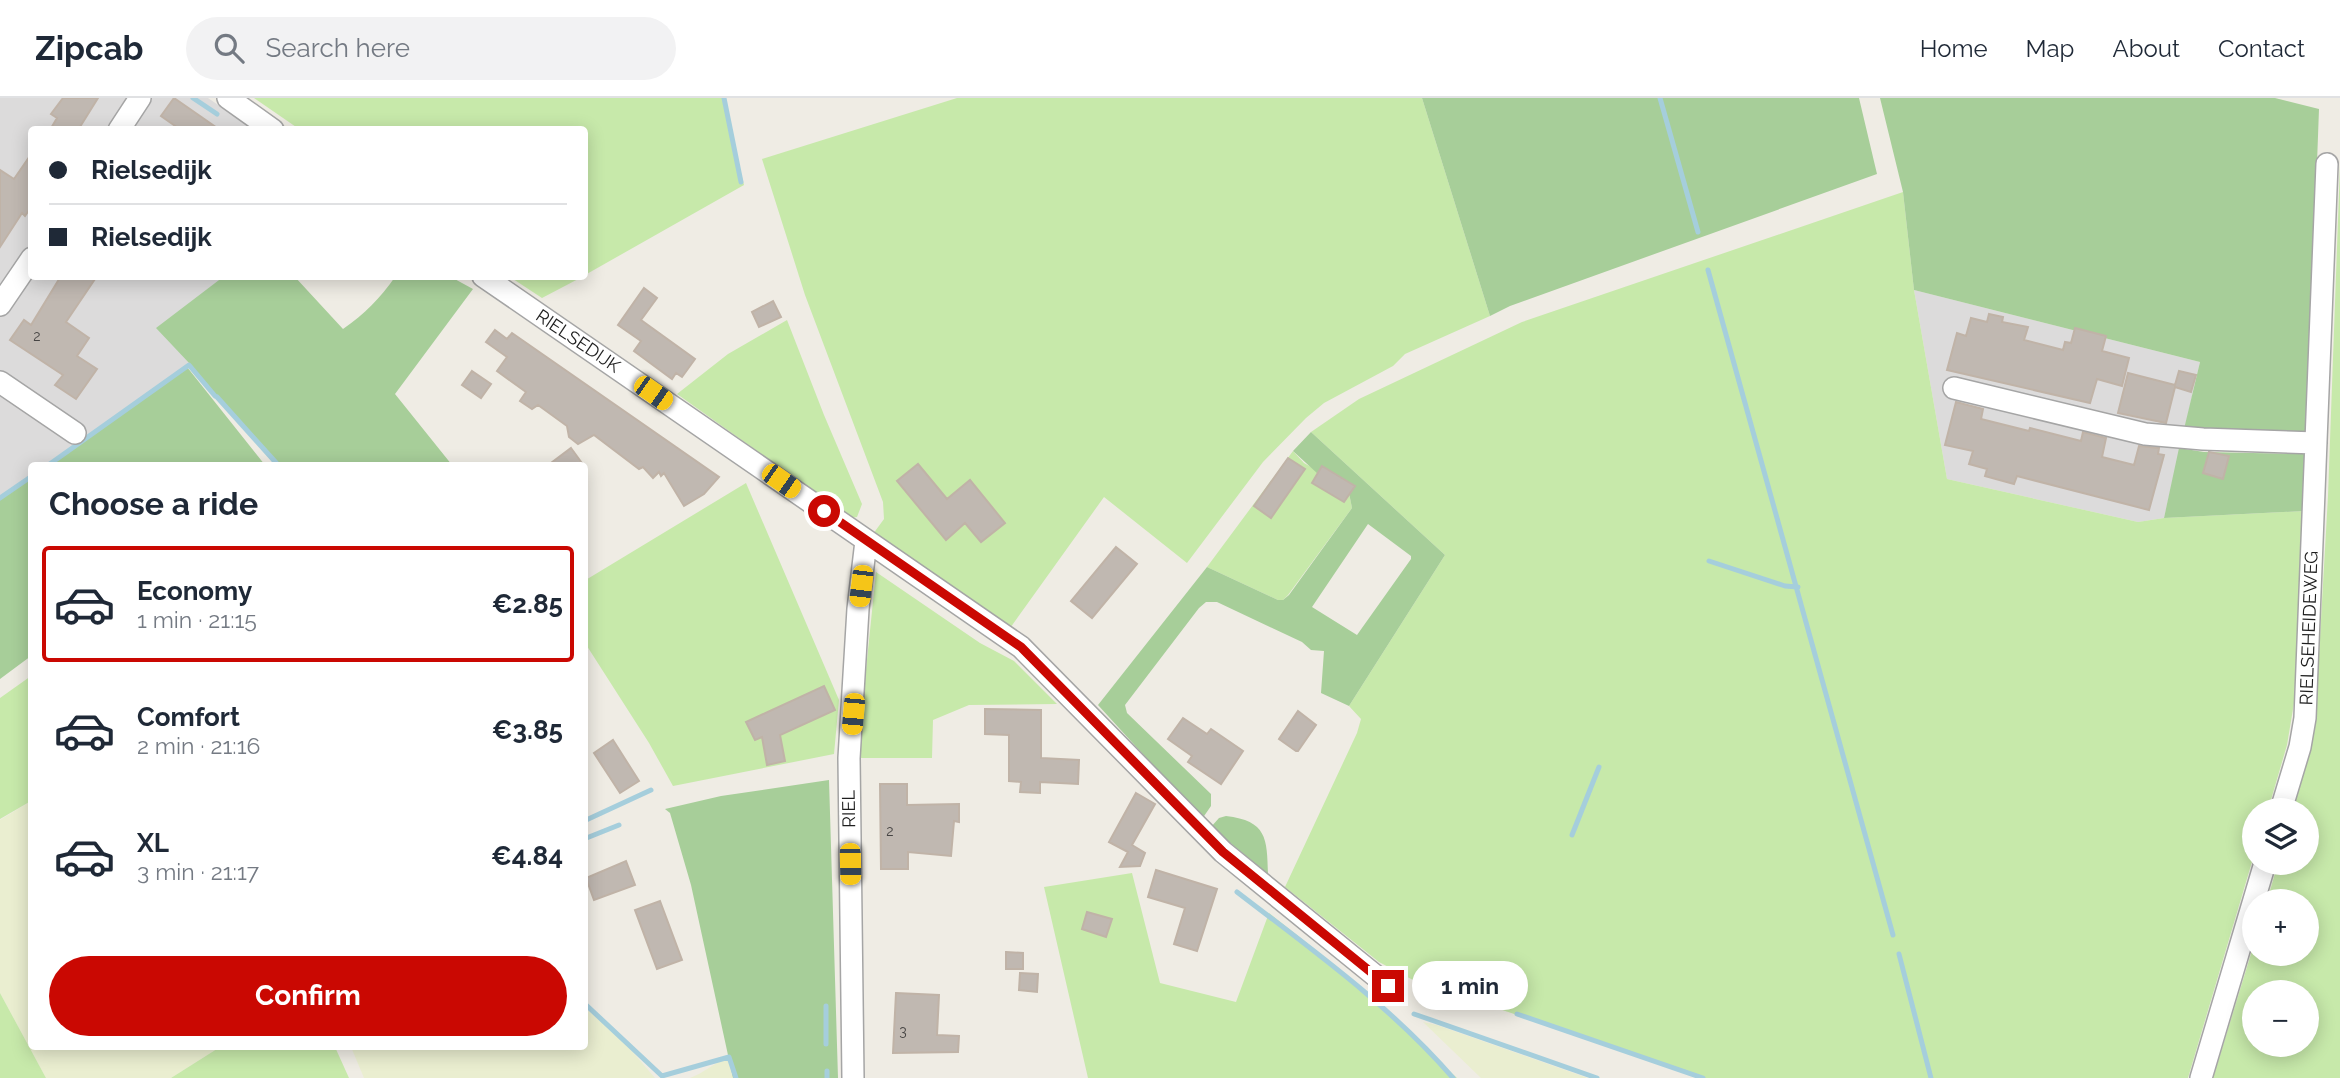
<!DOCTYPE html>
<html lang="en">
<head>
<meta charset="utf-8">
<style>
	:root { --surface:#fff; --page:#f2f2f3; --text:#1f2937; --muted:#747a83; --line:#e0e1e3; --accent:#ca0802 }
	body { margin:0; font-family:Raleway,sans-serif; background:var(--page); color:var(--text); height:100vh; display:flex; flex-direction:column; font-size:26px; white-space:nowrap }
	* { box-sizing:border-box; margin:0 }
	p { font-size:23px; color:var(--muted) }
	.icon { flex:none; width:38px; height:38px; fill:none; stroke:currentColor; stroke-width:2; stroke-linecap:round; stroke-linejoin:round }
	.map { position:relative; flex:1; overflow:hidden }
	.drawer { position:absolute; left:28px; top:364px; width:560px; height:588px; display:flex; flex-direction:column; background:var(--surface); border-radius:7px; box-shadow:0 4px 18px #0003 }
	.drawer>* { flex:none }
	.top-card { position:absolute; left:28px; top:28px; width:560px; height:154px; border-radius:7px; box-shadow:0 4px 18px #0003; display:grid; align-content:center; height:154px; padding:0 21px; background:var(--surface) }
	.tools { position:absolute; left:2242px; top:700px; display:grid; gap:14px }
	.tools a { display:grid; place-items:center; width:77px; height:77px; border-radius:50%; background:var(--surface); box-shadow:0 4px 18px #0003; font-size:35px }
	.end { position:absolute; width:32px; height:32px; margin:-16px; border:9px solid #ca0802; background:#fff; box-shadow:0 0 0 4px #fff }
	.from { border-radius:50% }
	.bubble { position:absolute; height:49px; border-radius:24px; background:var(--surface); box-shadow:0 4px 18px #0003; font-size:23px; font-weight:700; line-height:49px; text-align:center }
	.car { position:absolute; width:21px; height:42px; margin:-21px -10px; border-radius:9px; box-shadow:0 0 5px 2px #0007; background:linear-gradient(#f5c518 24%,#345 0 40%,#f5c518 0 76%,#345 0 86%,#f5c518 0) }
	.top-card b { display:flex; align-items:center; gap:24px; height:66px; font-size:26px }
	.top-card b+b { border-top:2px solid var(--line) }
	.top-card i { width:18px; height:18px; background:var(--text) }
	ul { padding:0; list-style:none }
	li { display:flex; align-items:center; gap:21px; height:116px; margin:0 14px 10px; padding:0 7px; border:4px solid transparent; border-radius:7px }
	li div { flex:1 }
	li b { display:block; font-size:26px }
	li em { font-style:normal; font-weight:700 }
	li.current { border-color:var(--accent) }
	li>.icon { width:63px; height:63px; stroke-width:1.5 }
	h2 { padding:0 21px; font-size:32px; line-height:84px }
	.action { display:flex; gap:14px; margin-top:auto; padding:14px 21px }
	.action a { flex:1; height:80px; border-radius:42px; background:var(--accent); color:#fff; font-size:28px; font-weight:700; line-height:80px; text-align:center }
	header { display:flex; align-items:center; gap:42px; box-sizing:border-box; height:98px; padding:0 35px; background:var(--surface); border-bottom:2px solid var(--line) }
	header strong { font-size:33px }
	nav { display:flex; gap:38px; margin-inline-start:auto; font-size:24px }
	.search { width:490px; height:63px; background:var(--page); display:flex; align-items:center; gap:18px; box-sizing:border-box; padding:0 24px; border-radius:38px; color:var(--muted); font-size:26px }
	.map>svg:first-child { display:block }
	.residential { fill:#dcdbdb }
	.farmland { fill:#eaeed0 }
	.grass { fill:#c7e9aa; fill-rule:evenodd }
	.forest { fill:#a7ce99; fill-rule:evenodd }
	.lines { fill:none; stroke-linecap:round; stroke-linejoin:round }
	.stream { stroke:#a5cedc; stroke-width:5 }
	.building { fill:#c0b8b1; stroke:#c0b3a7; stroke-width:2 }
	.street-casing { stroke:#a5a5a5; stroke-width:24 }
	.street { stroke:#fff; stroke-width:21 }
	.route { stroke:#ca0802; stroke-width:9 }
	.labels { text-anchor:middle; stroke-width:5; stroke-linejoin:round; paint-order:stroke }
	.number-label { font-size:14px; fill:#464443 }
	.street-label { font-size:18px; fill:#1e1e1e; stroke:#fff }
</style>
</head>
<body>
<header>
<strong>Zipcab</strong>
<div class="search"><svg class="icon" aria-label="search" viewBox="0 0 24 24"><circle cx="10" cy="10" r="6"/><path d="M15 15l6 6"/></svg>Search here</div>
<nav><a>Home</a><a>Map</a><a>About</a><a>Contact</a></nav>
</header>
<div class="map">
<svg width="2340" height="980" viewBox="0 0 2340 980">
	<rect width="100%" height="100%" fill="#efece4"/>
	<!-- residential -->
	<path class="residential" d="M0 0H208L253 31 32 32V178L224 179 170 242 191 266 45 367 32 368 31 377 0 399Z
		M1914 192 2200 264 2164 420 2138 424 1947 381Z"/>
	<!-- farmland -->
	<path class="farmland" d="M31 703 32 948 220 949 171 980H46L0 895V722Z
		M585 911 607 924 655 980H364L351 949 584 948Z
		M1423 924 1437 927 1588 980H1481Z
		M728 958 733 980H690L699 976Z"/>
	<!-- grass -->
	<path class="grass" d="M254 0H722L744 87 585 177 584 32 299 31Z
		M957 0H1422L1490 218 1405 256 1393 268 1324 305 1306 320 1263 364 1187 465 1104 399 1008 533 873 436 884 421 883 404 805 197 762 61Z
		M2340 67V980H2213L2254 846V856H2306V803H2267L2278 765H2306V712H2293L2315 628 2328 398ZM2254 894H2306V947H2254Z
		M1903 94 1914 192 1947 381 2138 424 2164 420 2304 413 2294 605 2287 647 2268 712H2254V757L2188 980H1705L1413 882 1379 864 1285 789 1357 635 1361 621 1349 608 1445 457 1311 334 1359 301 1522 224Z
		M510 179H582L542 200Z
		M787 222 824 317 862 406 857 419 851 420 677 296 728 256Z
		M1293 353 1304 365 1348 390 1352 410 1288 497 1283 502H1278L1207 469Z
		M746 385 839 602 834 656 673 688 649 645 585 545 584 483Z
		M876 474 980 545 1014 563 1057 606 969 607 933 622 932 660H857Z
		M31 578V703L0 721V600Z
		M1132 775 1160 885 1236 904 1269 815 1336 868 1457 980H1088L1044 789Z
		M0 895 46 980H0Z
		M220 949H335L349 980H171Z"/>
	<!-- forest -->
	<path class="forest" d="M1422 0H1859L1877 76 1510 208 1490 218Z
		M1880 0H2275L2319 11 2307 336 2184 331 2200 264 1914 192 1903 94Z
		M223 179H295L343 231C365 216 380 200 395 179H451L473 191 395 296 452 367H275L190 266 156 230Z
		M187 269 265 367H48Z
		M1311 334 1445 457 1349 608 1321 595 1324 553 1311 552 1302 544 1217 504H1206L1199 510 1125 607 1127 615 1211 696V708L1202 721 1098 607 1207 469 1278 502H1283L1289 497 1352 410 1348 390 1318 376 1293 353ZM1368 426 1411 458V461L1357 537 1312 509Z
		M2179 350 2204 354 2306 356 2304 413 2164 420Z
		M31 380V558L0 581V402Z
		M829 682 838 980H733L691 787 670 715 665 711 721 698Z
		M1226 718C1267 723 1267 740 1268 776L1211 729 1219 720Z"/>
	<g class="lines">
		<!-- stream -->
		<path class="stream" d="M193 0 217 16
			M724 0 741 84
			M1660 0 1698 134
			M1708 172 1893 837
			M217 299 279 368
			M47 368 189 267 215 298
			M0 400 32 378
			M1709 463 1785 488 1798 489
			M584 723 651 692
			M1572 737 1599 669
			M584 741 619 727
			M1237 794C1311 851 1391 908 1453 980
			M1899 856 1931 980
			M1443 889 1449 894 1488 907 1494 903
			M584 905 662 978 729 959 736 980
			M826 908V946
			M1414 916 1597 980
			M1517 916 1703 980
			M827 973V980"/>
	</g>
	<!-- building -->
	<path class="building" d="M63 0H98L78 32H50L57 20 51 16Z
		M174 0 200 18 220 32H181L161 18Z
		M32 55V108L25 118 22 115 0 149V72L14 81Z
		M61 178H97L66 224 89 240 77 258 97 271 76 301 55 287 63 277 10 242 24 222 31 227Z
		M644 190 657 200 641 222 695 261 682 279 676 275 672 281 634 253 641 243 618 227Z
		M773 203 781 219 759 229 752 214Z
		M1989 216 2003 219 2002 224 2028 229 2024 242 2063 252 2065 244 2071 245 2075 230 2106 238 2102 253 2129 260 2122 288 2097 281 2090 305 1947 272 1957 235 1966 238 1971 220 1987 224Z
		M495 232 507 241 512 235 719 379 704 396 684 408 664 375 661 378 659 374 653 380 643 369 639 371 594 337 578 346 569 339 567 328 538 307 532 311 520 303 526 294 497 273 507 259 486 244Z
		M472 273 491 286 481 300 462 287Z
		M2179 273 2196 277 2191 294 2175 289 2166 325 2118 315 2128 275 2175 287Z
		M1956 304 1983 311 1981 321 2029 333 2030 330 2081 343 2083 334 2106 340 2102 359 2134 367 2139 348 2159 350 2158 356 2164 357 2149 412 2017 378 2014 386 1985 378 1987 371 1969 366 1973 353 1945 347Z
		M571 350 584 368H547Z
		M2209 354 2229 358 2223 381 2203 375Z
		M1288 360 1305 371 1271 420 1254 408Z
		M918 366 947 401 970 382 1005 425 981 444 965 425 946 442 897 383Z
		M1322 368 1355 388 1344 404 1312 385Z
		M1116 449 1137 466 1092 520 1071 503Z
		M824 588 835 612 780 637 785 663 767 667 762 639 755 642 746 624Z
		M985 611 1041 612V660L1079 662 1078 686 1040 684V695L1020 694 1021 684 1009 683V637L985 636Z
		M1298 613 1316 627 1298 653H1296L1279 641Z
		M1183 620 1207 636 1211 631 1243 653 1221 686 1188 664 1192 658 1168 641Z
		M613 642 639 683 620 695 594 655Z
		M880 686H907V707L959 706V724L954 723 951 758 908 754V771H881Z
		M1136 695 1155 706 1132 747 1145 755 1140 768 1120 769 1128 754 1109 744Z
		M626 763 635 787 594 802 586 780Z
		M1156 772 1217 791 1197 853 1174 846 1185 810 1148 799Z
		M660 803 682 862 657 871 635 812Z
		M1087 814 1112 821 1106 839 1082 831Z
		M1006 854 1023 855V871H1006Z
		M1020 875 1038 876 1037 894 1019 892Z
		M896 895 939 897 937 937 959 938 958 954 893 955Z"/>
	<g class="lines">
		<defs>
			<path id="street" d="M228 0 273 32
				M119 32 140 0
				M483 178 1021 549 1223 754 1388 888
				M0 207 32 160
				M0 284 75 335
				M1954 290 2145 336 2203 341 2316 345
				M2281 712 2300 649 2305 620 2327 66
				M853 980 849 660 858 511 866 443
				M2201 980 2265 765"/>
		</defs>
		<!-- street casing -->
		<use href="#street" class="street-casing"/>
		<!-- street -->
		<use href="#street" class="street"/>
	</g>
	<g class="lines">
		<!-- route -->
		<path class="route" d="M824 413 1021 549 1223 754 1388 888"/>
	</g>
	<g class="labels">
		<!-- number labels -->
		<g class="number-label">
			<text x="37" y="243">2</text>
			<text x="890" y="738">2</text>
			<text x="903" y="938">3</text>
		</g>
		<!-- street labels -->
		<g class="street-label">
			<text transform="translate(578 243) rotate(34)" y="6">RIELSEDIJK</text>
			<text transform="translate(2309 530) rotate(-88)" y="6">RIELSEHEIDEWEG</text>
			<text transform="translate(849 711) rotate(-91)" y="6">RIEL</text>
		</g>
	</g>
</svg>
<div class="tools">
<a><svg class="icon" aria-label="layers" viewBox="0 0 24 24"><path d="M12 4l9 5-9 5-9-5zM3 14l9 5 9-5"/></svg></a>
<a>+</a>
<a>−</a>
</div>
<i class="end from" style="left:824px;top:413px"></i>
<i class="end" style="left:1388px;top:888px"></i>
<div class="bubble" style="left:1412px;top:863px;width:116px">1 min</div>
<i class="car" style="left:653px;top:295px;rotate:125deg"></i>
<i class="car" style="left:781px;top:383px;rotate:125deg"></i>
<i class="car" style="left:861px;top:488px;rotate:187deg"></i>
<i class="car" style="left:853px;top:616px;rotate:185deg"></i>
<i class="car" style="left:850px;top:766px;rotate:179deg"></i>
<div class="top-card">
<b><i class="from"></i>Rielsedijk</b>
<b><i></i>Rielsedijk</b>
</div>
<section class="drawer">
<h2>Choose a ride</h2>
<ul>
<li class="current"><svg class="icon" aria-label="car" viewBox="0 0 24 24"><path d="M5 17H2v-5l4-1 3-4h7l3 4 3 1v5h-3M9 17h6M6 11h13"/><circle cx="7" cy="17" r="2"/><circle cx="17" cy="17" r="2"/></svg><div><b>Economy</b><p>1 min · 21:15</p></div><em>€2.85</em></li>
<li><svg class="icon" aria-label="car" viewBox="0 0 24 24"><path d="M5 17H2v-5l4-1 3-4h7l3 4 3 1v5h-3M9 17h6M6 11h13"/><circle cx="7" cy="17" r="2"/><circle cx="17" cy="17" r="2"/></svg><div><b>Comfort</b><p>2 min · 21:16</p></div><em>€3.85</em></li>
<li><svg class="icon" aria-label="car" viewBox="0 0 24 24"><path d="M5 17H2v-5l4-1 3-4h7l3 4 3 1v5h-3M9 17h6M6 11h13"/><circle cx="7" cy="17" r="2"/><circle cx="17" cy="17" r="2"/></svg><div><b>XL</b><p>3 min · 21:17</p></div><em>€4.84</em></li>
</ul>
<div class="action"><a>Confirm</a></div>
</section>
</div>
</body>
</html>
